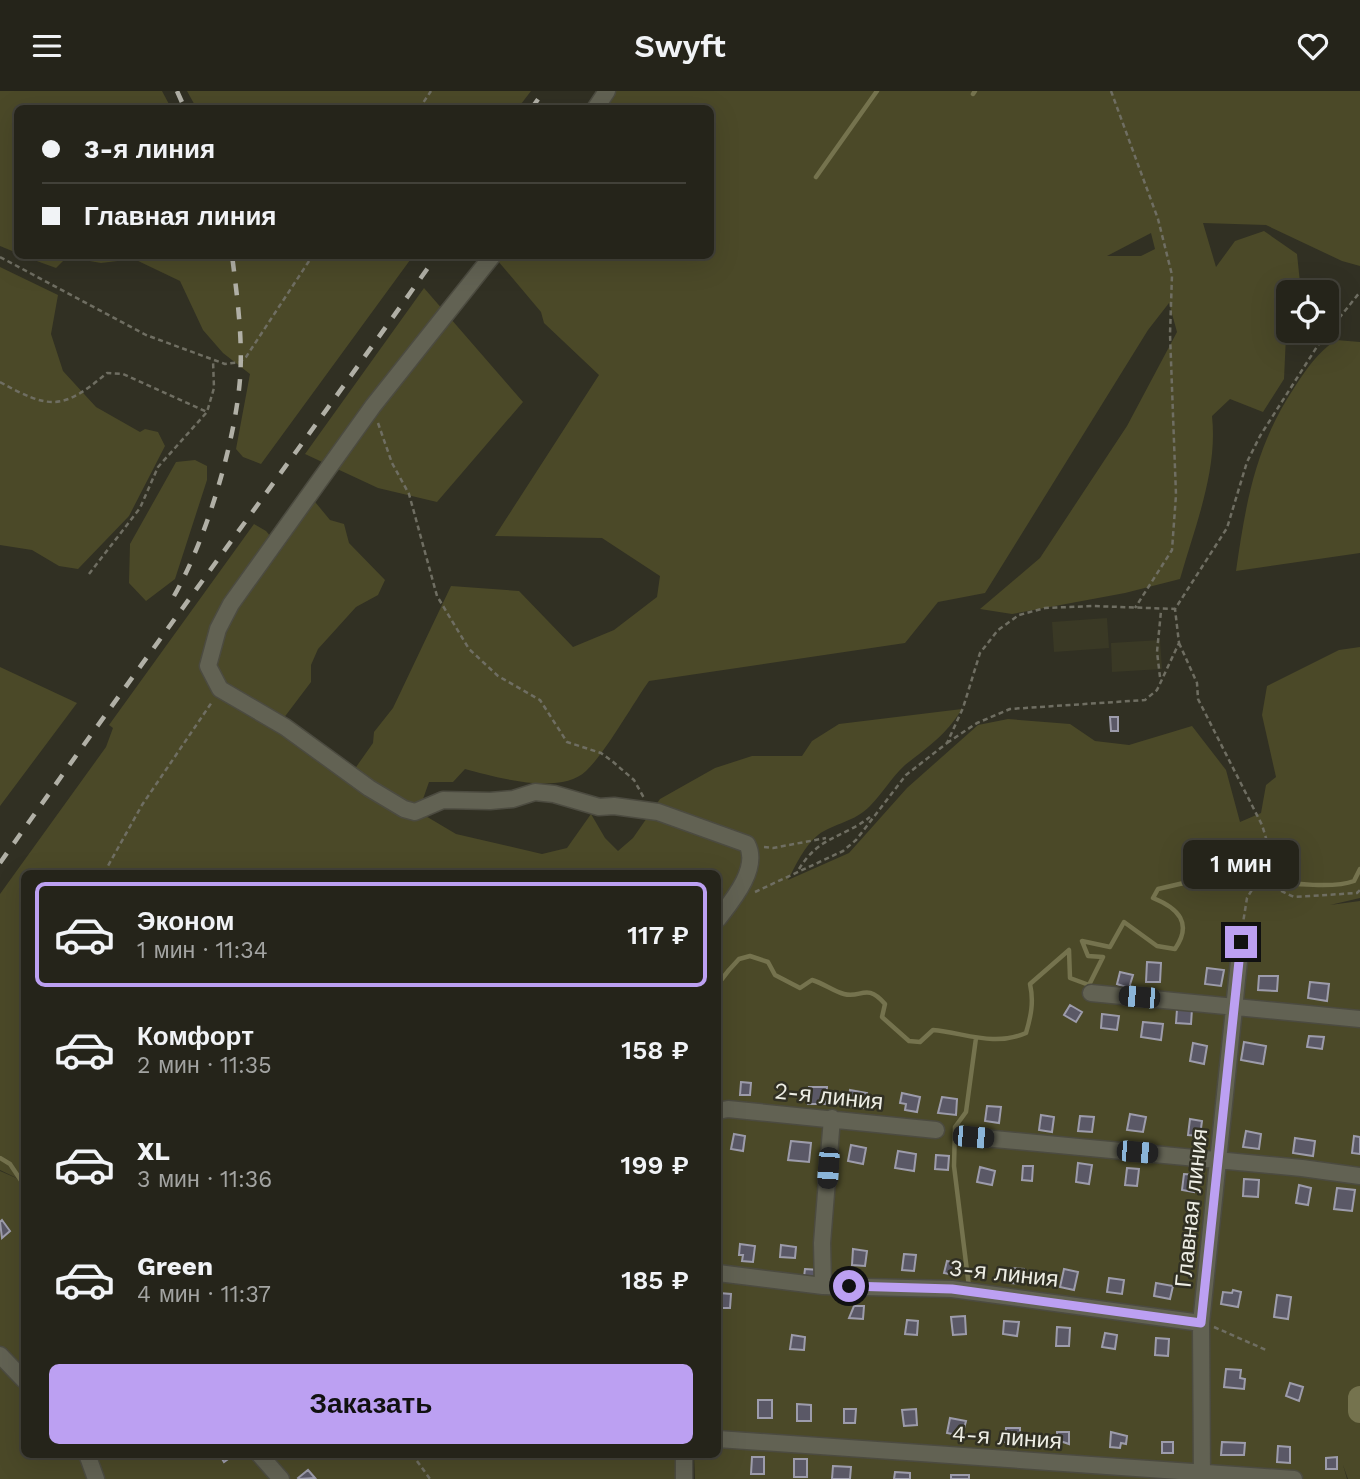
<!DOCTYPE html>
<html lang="ru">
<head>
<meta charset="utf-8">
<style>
	:root { --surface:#25241a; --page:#2d2c23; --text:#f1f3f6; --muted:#a3a4a2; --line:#424139; --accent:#bca0f2 }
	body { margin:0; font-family:"Work Sans",sans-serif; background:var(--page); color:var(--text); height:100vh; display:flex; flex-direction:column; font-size:26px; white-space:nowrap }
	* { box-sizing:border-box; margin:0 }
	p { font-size:23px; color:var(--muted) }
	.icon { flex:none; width:38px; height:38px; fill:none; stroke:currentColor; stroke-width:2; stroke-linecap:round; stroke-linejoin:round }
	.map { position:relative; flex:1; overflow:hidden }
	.panel { position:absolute; left:21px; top:779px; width:700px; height:588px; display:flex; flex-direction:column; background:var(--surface); border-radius:10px; box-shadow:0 7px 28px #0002,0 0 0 2px var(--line) }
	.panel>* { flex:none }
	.guide { position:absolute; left:14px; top:14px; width:700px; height:154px; border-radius:10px; box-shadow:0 7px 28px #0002,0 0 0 2px var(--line); display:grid; align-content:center; height:154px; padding:0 28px; background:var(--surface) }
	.tools { position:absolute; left:1276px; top:189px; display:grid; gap:14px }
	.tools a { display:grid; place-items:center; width:63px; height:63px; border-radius:10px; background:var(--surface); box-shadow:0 7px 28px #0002,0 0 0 2px var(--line); font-size:35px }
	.end { position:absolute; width:32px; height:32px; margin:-16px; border:9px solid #bca0f2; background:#111; box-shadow:0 0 0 4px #111 }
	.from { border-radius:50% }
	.bubble { position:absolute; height:49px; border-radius:10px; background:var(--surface); box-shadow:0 7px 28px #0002,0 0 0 2px var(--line); font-size:23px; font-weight:600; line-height:49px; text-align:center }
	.car { position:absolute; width:21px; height:42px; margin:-21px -10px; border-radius:9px; box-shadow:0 0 5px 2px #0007; background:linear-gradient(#222 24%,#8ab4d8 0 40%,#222 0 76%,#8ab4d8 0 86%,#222 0) }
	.guide b { display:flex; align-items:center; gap:24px; height:66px; font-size:26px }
	.guide b+b { border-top:2px solid var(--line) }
	.guide i { width:18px; height:18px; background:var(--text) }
	ul { padding:12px 0 0; list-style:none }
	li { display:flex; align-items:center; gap:21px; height:105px; margin:0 14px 10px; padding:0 14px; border:4px solid transparent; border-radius:10px }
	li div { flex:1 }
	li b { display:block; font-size:26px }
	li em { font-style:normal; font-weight:600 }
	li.selected { border-color:var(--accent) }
	li>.icon { width:63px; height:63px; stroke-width:1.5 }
	.primary-button { display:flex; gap:14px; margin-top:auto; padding:14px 28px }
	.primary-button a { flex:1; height:80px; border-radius:10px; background:var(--accent); color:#111; font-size:28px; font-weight:600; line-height:80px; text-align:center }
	header { display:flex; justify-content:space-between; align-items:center; height:91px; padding:0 28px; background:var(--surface); font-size:32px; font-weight:600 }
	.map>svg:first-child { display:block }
	.built { fill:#3a3925 }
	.green { fill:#4b4928; fill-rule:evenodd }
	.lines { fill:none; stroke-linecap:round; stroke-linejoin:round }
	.stream { stroke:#75734e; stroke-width:4.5 }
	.river { stroke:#75734e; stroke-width:24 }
	.building { fill:#5a5866; stroke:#9d9cab; stroke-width:2 }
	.minor-casing { stroke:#4c4b40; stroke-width:19 }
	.path { stroke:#6f6e62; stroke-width:2.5; stroke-dasharray:5 3.5; stroke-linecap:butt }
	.minor { stroke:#626253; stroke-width:16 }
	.rail { stroke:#b1b0a6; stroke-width:4.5; stroke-dasharray:12 12; stroke-linecap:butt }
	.route { stroke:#bca0f2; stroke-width:9 }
	.labels { text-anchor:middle; stroke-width:5; stroke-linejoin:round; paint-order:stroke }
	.street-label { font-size:23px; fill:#edede4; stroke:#313023 }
</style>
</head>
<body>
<header><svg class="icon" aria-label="menu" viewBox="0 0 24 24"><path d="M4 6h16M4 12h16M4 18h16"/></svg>Swyft<svg class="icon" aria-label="heart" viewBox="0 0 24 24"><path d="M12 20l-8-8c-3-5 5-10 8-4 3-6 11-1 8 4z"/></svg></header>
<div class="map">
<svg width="1360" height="1388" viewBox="0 0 1360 1388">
	<rect width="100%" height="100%" fill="#313023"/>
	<!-- built -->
	<path class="built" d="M1107 527 1109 557 1054 561 1052 531Z
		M1160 549 1162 578 1112 581 1111 552Z"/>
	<!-- green -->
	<path class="green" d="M0 0H162L171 17 18 18 17 162 0 155Z
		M187 0H531L518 17 197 18Z
		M614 0H1360V175L1342 170 1266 134 1203 132 1216 176 1235 150 1264 140 1297 163 1301 201H1288L1284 288 1263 321 1230 308 1212 325C1218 380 1195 435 1180 488L1125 502 1012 523 980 518 1040 467 1127 335 1177 241 1169 212 1148 239 985 502 938 511 905 552 649 590C632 614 606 661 586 680 560 705 495 686 465 678L453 691H429L423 708 414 712 424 724 456 743 542 763 567 757 591 723 605 747 618 760 633 747 660 708 715 677 752 665H802L812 650 839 633 962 618C945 645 929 655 905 674 890 688 883 702 870 715 855 731 834 732 818 744 805 754 795 775 788 789L849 762 907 697 978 634 1008 628 1070 633 1095 650 1129 654 1192 635 1226 679 1240 731 1261 722 1266 694 1276 686 1262 624 1267 595 1339 559 1360 556V807L1330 814 1360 810V1388H1348L1343 1374 1347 1388H695L694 1363H718V782H24V1363H676L675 1388H0V1080L23 1090 0 1079V803L106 656 113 637 109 634 254 433 266 440 277 453 311 406 330 429 344 433 349 452 385 489 378 504 356 516 318 558 311 574V591L283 628 354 679 373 652 374 641 393 617 451 495 519 500 573 556 614 539 657 506 660 485 602 447 495 445 599 284 544 232 541 221 498 170 501 165 710 164V18L602 17ZM1151 142 1155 158 1141 165H1107Z
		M23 165 413 164V165L261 373 243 366 236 358 250 283 223 262 203 239 180 190 134 168 101 172 67 166 56 177Z
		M0 176 58 204 51 243 63 280 96 316 140 341 145 338 158 341 165 355 129 425 78 478 59 475 32 459 0 454Z
		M424 197 523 311 437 411 378 397 305 363Z
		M1336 249 1360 251V462L1236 480C1246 411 1255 356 1294 297 1307 277 1317 262 1336 249Z
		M195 369 207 375V389L175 488 146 510 129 492 130 453 176 371Z
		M0 576 77 612 0 715Z"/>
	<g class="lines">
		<!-- stream -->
		<path class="stream" d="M973 3 975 0
			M816 86 877 0
			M718 901V893L729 879 739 868 750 865 768 871 775 884 800 897 812 889C823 892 833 900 844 903 861 908 866 891 885 913L882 926 909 950 920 951 933 939C965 942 994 956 1026 942 1031 925 1034 911 1030 893L1069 859 1070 887 1089 894 1103 866 1088 865 1082 850 1110 856 1124 831 1157 855 1175 858C1193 832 1178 817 1153 807L1158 798 1201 788 1214 773 1221 779 1220 793 1230 784 1236 773C1250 775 1258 783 1271 788 1291 794 1336 797 1354 790L1360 778
			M0 1067 10 1073 24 1094
			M969 1196 954 1075 955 1036 966 1021 976 947"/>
		<!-- river -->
		<path class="river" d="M1360 1307V1320"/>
	</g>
	<!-- building -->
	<path class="building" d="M1110 626H1118V640H1111Z
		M1147 871 1161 872 1160 891H1146Z
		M1207 877 1224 879 1221 895 1205 893Z
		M1120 881 1133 884 1129 897 1117 893Z
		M1259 885H1278L1277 900 1258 899Z
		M1310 891 1329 893 1327 910 1308 907Z
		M1070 914 1082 921 1076 931 1064 924Z
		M1177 918H1192L1191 933 1176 932Z
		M1102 923 1119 925 1117 939 1101 937Z
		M1143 931 1163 933 1161 949 1141 946Z
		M1309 945 1324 946 1322 958 1307 956Z
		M1244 951 1266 955 1263 973 1241 969Z
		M1193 952 1207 955 1204 973 1190 970Z
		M741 991 751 992 750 1004H740Z
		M809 996H827L826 1013H808Z
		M850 999 867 1002 865 1017 848 1015Z
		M902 1002 920 1006 917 1021 905 1019 906 1013 900 1012Z
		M942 1006 957 1008 956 1024 938 1022Z
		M987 1015 1001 1016 999 1032 985 1030Z
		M1130 1023 1146 1026 1143 1041 1127 1039Z
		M1041 1024 1054 1026 1052 1041 1039 1039Z
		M1080 1025 1094 1026 1092 1041 1078 1040Z
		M1190 1028 1202 1030 1200 1045 1188 1044Z
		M1246 1040 1261 1043 1259 1058 1243 1056Z
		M734 1043 745 1045 743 1060 731 1058Z
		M1354 1045 1360 1046V1063L1352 1062Z
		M1295 1047 1315 1050 1313 1065 1293 1062Z
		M791 1050 811 1052 809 1071 788 1069Z
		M851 1054 866 1057 863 1073 848 1070Z
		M898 1060 916 1063 914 1080 895 1077Z
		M936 1064 949 1065 948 1079 935 1078Z
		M1078 1072 1092 1074 1089 1093 1076 1091Z
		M1023 1075H1033L1032 1090 1022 1089Z
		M980 1076 995 1080 992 1094 977 1091Z
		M1127 1077 1139 1078 1137 1095 1125 1094Z
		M1184 1083 1196 1084 1194 1101 1182 1099Z
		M1244 1088 1259 1089 1258 1106 1243 1105Z
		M1299 1094 1311 1097 1308 1114 1296 1112Z
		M1337 1097 1355 1099 1352 1120 1334 1118Z
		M2 1129 10 1140 2 1147 0 1131Z
		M740 1153 755 1155 753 1171 742 1170 743 1164H739Z
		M781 1154 796 1156 795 1167 780 1166Z
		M853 1158 867 1160 865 1175 852 1174Z
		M904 1163 916 1164 914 1180 902 1179Z
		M947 1170 957 1172 955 1184 944 1182Z
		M1011 1177 1024 1178 1023 1193 1010 1192Z
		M805 1178 819 1179 818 1187 804 1186Z
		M1064 1178 1078 1181 1074 1199 1060 1196Z
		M1109 1187 1124 1189 1122 1203 1107 1201Z
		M1156 1192 1173 1195 1170 1208 1154 1205Z
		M1233 1199 1241 1201 1238 1216 1221 1213 1223 1201 1232 1202Z
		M719 1202 731 1203 730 1217H718Z
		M1277 1204 1291 1206 1288 1228 1274 1226Z
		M854 1215H864L863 1228 849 1227Z
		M965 1225 966 1243 953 1244 951 1226Z
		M907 1229 918 1230 917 1244 905 1243Z
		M1004 1230 1019 1231 1017 1245 1003 1243Z
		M1057 1236 1070 1237 1069 1255H1056Z
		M1105 1242 1117 1244 1115 1258 1102 1256Z
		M792 1244 805 1246 804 1259 790 1258Z
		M1156 1247 1169 1248 1168 1265 1155 1264Z
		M1226 1278 1241 1279 1240 1287 1245 1288 1244 1298 1224 1296Z
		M1290 1292 1303 1296 1299 1310 1286 1305Z
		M758 1309H772V1327H758Z
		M797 1313 811 1314V1330H797Z
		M844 1318H856L855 1332H844Z
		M916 1318 917 1334 904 1335 902 1319Z
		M950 1327 966 1330 962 1345 947 1342Z
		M1006 1337H1020V1351H1005Z
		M1057 1341H1069V1353L1057 1349Z
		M1111 1341 1127 1345 1126 1353 1121 1352 1120 1357 1110 1356Z
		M1162 1351H1173V1362H1162Z
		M1222 1351 1245 1352 1244 1364H1221Z
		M1278 1355 1290 1356V1372L1277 1371Z
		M219 1363H235L224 1371Z
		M752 1366H764V1383H751Z
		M1337 1366V1378H1326V1367Z
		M794 1368H807V1386H794Z
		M833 1375 851 1376 850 1388H832Z
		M308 1379 315 1387 299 1388 298 1387Z
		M895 1381 910 1382V1388H894Z
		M951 1384H969V1388H951Z"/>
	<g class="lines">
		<defs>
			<path id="minor" d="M595 18 607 0
				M493 164 373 315 231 513 218 538 208 575 220 598 285 636 369 697 404 718 415 721 443 709 490 710 513 708 535 701 554 703 599 716 614 715 658 721 747 753C760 777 732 810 718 828
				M1091 902 1360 928
				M718 1020 728 1018 936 1039
				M973 1046 1302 1077 1360 1085
				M718 1182 823 1195 952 1198 1201 1232
				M823 1195 822 1152 832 1027
				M0 1264 24 1289
				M718 1348 1294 1388
				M87 1363 96 1388
				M259 1363 281 1388
				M684 1363V1388
				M1202 1388 1201 1232 1241 851"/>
		</defs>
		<!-- minor casing -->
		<use href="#minor" class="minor-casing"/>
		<!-- path -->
		<path class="path" d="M1111 0 1158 128 1172 184 1170 243 1176 404 1172 459 1135 517
			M419 18 431 0
			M0 166 146 244 225 273 240 271 246 266 313 164
			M0 291C50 319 63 319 107 282L123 283 207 321
			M378 332 392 372 409 403 437 505 469 558 498 585 540 609 567 651 601 662 612 670 634 689 644 707
			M89 483 140 417 158 376 207 321 214 297 213 269
			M1179 552 1197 592 1198 608 1262 734 1270 760 1258 789 1247 807 1242 838
			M1160 586 1157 561 1161 520
			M947 652 977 632 1010 618 1145 609 1157 599 1179 552 1175 518
			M764 756 773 757 826 747
			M799 778C819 745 843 747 870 726
			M104 782 142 714 212 611
			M109 782V775
			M1258 789 1294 806 1357 802 1360 799
			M755 801 843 760 856 749 906 684 947 652 963 617 980 562 998 539 1019 524 1045 517 1093 515 1175 518 1227 437 1247 371 1260 345 1320 251 1360 201
			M1214 1236 1266 1259
			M412 1363 430 1388"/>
		<!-- minor -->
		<use href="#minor" class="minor"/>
		<!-- rail -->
		<path class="rail" d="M177 0 185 18
			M531 18 544 0
			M174 505C206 449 235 352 240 288 243 247 237 205 232 164
			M0 772C144 567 293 368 437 164"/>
	</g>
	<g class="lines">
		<!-- route -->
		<path class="route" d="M849 1195 952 1198 1201 1232 1241 851"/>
	</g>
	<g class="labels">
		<!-- street labels -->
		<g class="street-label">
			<text transform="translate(829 1005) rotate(6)" y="8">2-я линия</text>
			<text transform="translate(1191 1117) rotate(-84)" y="8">Главная линия</text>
			<text transform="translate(1004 1182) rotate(6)" y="8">3-я линия</text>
			<text transform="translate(1007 1346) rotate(4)" y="8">4-я линия</text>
		</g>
	</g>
</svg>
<div class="tools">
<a><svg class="icon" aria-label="locate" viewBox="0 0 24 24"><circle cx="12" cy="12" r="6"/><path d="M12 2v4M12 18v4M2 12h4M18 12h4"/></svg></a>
</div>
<i class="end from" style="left:849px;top:1195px"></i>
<i class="end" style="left:1241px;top:851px"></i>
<div class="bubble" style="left:1183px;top:749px;width:116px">1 мин</div>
<i class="car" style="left:1139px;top:906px;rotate:275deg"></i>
<i class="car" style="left:973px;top:1046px;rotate:95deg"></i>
<i class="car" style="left:1137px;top:1061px;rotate:95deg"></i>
<i class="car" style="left:828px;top:1077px;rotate:184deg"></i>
<div class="guide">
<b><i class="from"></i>3-я линия</b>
<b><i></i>Главная линия</b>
</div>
<section class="panel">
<ul>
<li class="selected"><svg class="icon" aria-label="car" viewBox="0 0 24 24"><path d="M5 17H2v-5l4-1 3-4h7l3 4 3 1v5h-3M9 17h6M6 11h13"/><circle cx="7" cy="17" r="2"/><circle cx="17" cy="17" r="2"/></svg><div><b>Эконом</b><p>1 мин · 11:34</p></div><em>117 ₽</em></li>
<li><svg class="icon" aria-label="car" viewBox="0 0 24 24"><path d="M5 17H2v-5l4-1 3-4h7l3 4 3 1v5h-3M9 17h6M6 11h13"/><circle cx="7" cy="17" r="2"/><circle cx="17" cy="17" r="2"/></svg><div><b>Комфорт</b><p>2 мин · 11:35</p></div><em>158 ₽</em></li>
<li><svg class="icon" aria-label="car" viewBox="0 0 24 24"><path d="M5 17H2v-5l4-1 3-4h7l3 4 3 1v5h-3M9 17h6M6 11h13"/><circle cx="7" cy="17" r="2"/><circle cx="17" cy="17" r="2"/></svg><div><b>XL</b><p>3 мин · 11:36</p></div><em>199 ₽</em></li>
<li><svg class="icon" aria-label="car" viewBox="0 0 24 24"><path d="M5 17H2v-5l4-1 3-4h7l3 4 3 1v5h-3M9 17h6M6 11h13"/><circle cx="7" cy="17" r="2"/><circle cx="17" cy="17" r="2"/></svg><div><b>Green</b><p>4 мин · 11:37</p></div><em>185 ₽</em></li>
</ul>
<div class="primary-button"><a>Заказать</a></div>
</section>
</div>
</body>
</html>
